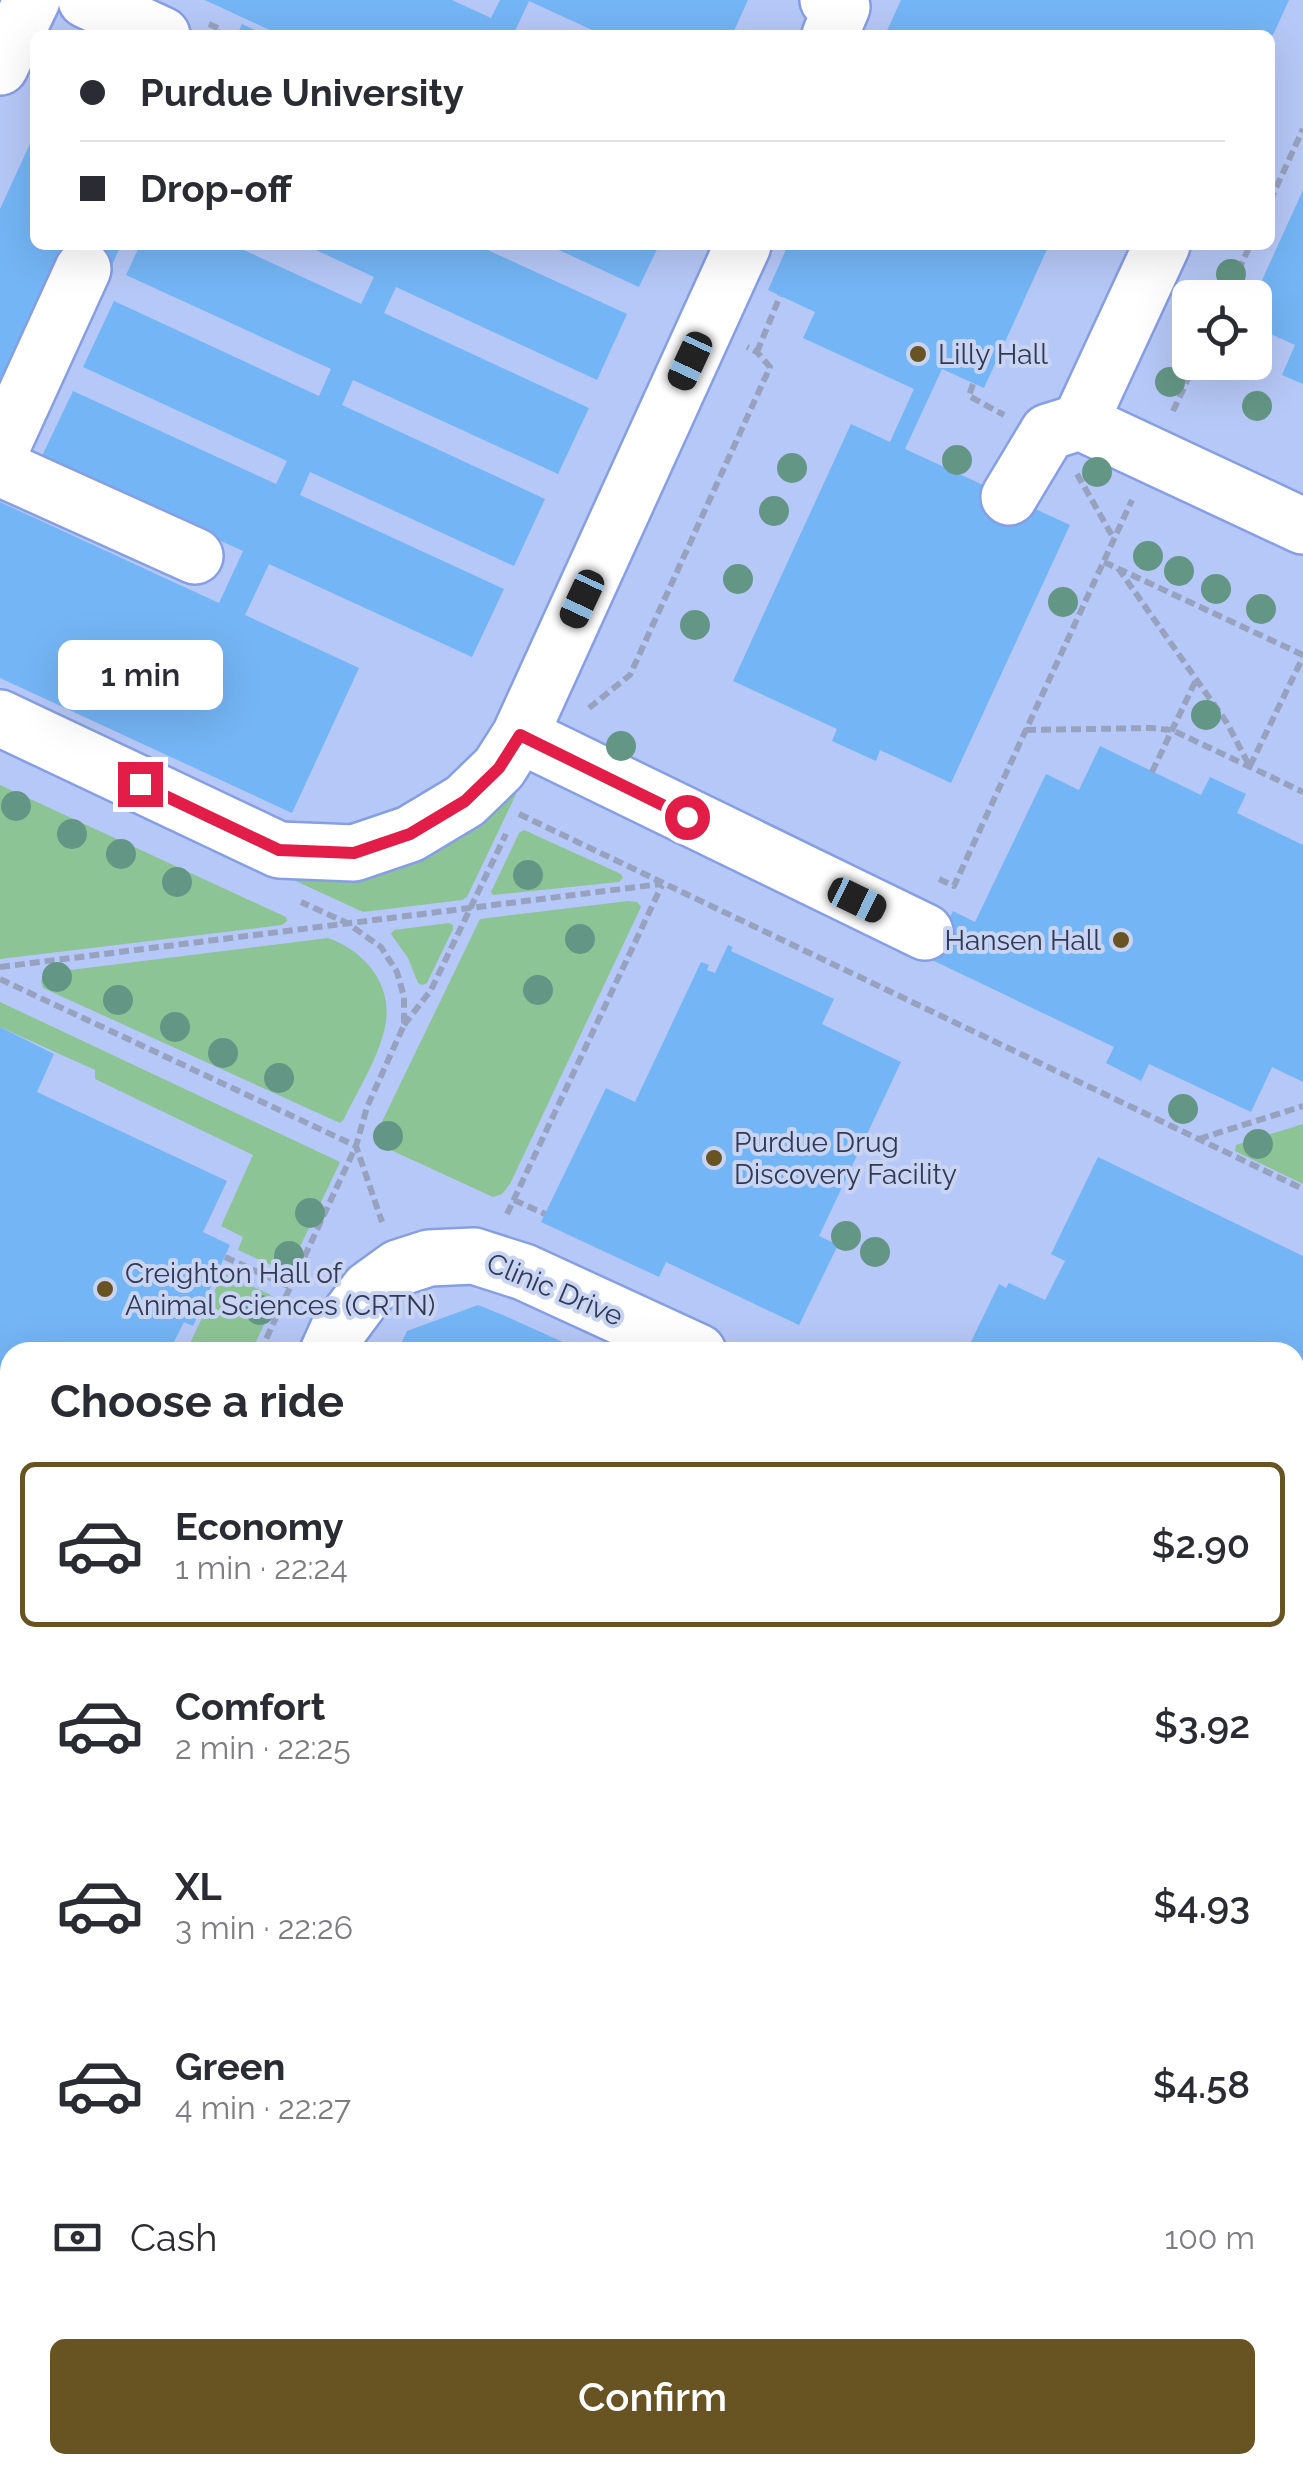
<!DOCTYPE html>
<html lang="en">
<head>
<meta charset="utf-8">
<style>
	:root { --surface:#fff; --page:#f2f2f3; --text:#2b2b33; --muted:#7c7c81; --line:#e1e1e2; --accent:#675422 }
	body { margin:0; font-family:Raleway,sans-serif; background:var(--page); color:var(--text); height:100vh; display:flex; flex-direction:column; font-size:38px; white-space:nowrap }
	* { box-sizing:border-box; margin:0 }
	p { font-size:32px; color:var(--muted) }
	.icon { flex:none; width:55px; height:55px; fill:none; stroke:currentColor; stroke-width:2; stroke-linecap:round; stroke-linejoin:round }
	.map { position:relative; flex:1; overflow:hidden }
	.drawer { position:absolute; left:0px; top:1342px; width:1305px; height:1132px; display:flex; flex-direction:column; background:var(--surface); border-radius:30px 30px 0 0; box-shadow:0 10px 40px #0002 }
	.drawer>* { flex:none }
	.top-card { position:absolute; left:30px; top:30px; width:1245px; height:220px; border-radius:15px; box-shadow:0 10px 40px #0002; display:grid; align-content:center; height:220px; padding:0 50px; background:var(--surface) }
	.tools { position:absolute; left:1172px; top:280px; display:grid; gap:20px }
	.tools a { display:grid; place-items:center; width:100px; height:100px; border-radius:15px; background:var(--surface); box-shadow:0 10px 40px #0002; font-size:50px }
	.end { position:absolute; width:45px; height:45px; margin:-22px; border:12px solid #e11d48; background:#fff; box-shadow:0 0 0 5px #fff }
	.from { border-radius:50% }
	.bubble { position:absolute; height:70px; border-radius:15px; background:var(--surface); box-shadow:0 10px 40px #0002; font-size:32px; font-weight:600; line-height:70px; text-align:center }
	.car { position:absolute; width:30px; height:60px; margin:-30px -15px; border-radius:12px; box-shadow:0 0 8px 2px #0007; background:linear-gradient(#222 24%,#8ab4d8 0 40%,#222 0 76%,#8ab4d8 0 86%,#222 0) }
	.top-card b { display:flex; align-items:center; gap:35px; height:95px; font-size:38px }
	.top-card b+b { border-top:2px solid var(--line) }
	.top-card i { width:25px; height:25px; background:var(--text) }
	ul { padding:0; list-style:none }
	li { display:flex; align-items:center; gap:30px; height:165px; margin:0 20px 15px; padding:0 30px; border:5px solid transparent; border-radius:15px }
	li div { flex:1 }
	li b { display:block; font-size:38px }
	li em { font-style:normal; font-weight:600 }
	li.selected { border-color:var(--accent) }
	li>.icon { width:90px; height:90px; stroke-width:1.5 }
	h2 { padding:0 50px; font-size:45px; line-height:120px }
	.pay { display:flex; align-items:center; gap:25px; height:110px; padding:0 50px; font-size:38px }
	.pay p { margin-inline-start:auto }
	.action { display:flex; gap:20px; margin-top:auto; padding:20px 50px }
	.action a { flex:1; height:115px; border-radius:15px; background:var(--accent); color:#fff; font-size:40px; font-weight:600; line-height:115px; text-align:center }
	.map>svg:first-child { display:block }
	.built { fill:#b6c8f7; fill-rule:evenodd }
	.green { fill:#8dc495 }
	.water { fill:#3dc2d5 }
	.building { fill:#74b5f5 }
	.lines { fill:none; stroke-linecap:round; stroke-linejoin:round }
	.minor-casing { stroke:#869ee4; stroke-width:60 }
	.major-casing { stroke:#869ee4; stroke-width:60 }
	.path { stroke:#96a2bf; stroke-width:6; stroke-dasharray:10 5; stroke-linecap:butt }
	.minor { stroke:#fff; stroke-width:55 }
	.major { stroke:#fff; stroke-width:55 }
	.tree { fill:#649685 }
	.route { stroke:#e11d48; stroke-width:12 }
	.poi-dot { fill:#675422; stroke:#c8d4f1; stroke-width:4 }
	.labels { text-anchor:middle; stroke-width:8; stroke-linejoin:round; paint-order:stroke }
	.poi-label { font-size:28px; fill:#303a57; stroke:#c8d4f1; text-anchor:start }
	.street-label { font-size:28px; fill:#303a57; stroke:#c8d4f1 }
</style>
</head>
<body>
<div class="map">
<svg width="1303" height="2474" viewBox="0 0 1303 2474">
	<rect width="100%" height="100%" fill="#c8d4f1"/>
	<!-- built -->
	<path class="built" d="M0 0H1303V2474H0ZM35 35H1270V245H35ZM1190 298H1255V362H1190ZM10 1352H1295V2465H10Z"/>
	<!-- green -->
	<path class="green" d="M0 745 278 868 452 836 518 790 467 897 462 900 363 912Z
		M0 785 286 917 287 921 282 925 0 959Z
		M524 830 621 874 623 878 619 882 493 895 491 892 519 833Z
		M628 901 637 902 641 907 510 1184 502 1194 493 1197 382 1146 377 1132 480 919Z
		M449 923 453 925V929L427 983 422 985 418 983 408 958 391 934 394 930Z
		M328 938C365 951 394 985 385 1027 378 1059 358 1090 344 1119L340 1123 43 988 41 981 46 973Z
		M0 1002 340 1162 291 1266 282 1270 238 1250 243 1237 221 1226 253 1155 95 1079V1070L0 1027Z
		M1303 1124V1184L1235 1151 1236 1145Z
		M223 1273 269 1294 274 1298V1304L251 1352H186Z"/>
	<!-- water -->
	<path class="water" d="M0 2428 10 2430V2465H153L168 2474H0Z"/>
	<!-- building -->
	<path class="building" d="M205 0H452L491 18 500 0H748L732 35H603L529 1 515 31 524 35H280Z
		M901 0H1289L1273 35H885Z
		M242 24 267 35H237Z
		M35 133V245H63L0 383V209Z
		M1303 190V384L1282 375 1295 345 1255 327 1254 298Z
		M90 245H121L110 270 84 258Z
		M140 245H233L361 304 374 277 305 245H477L627 314 597 380 396 287 384 313 589 408 558 474 353 380 342 405 545 499 514 566 310 472 300 495 504 589 472 657 269 564 245 615 359 668 292 813 0 678V502L219 603 243 551 41 458 73 391 276 484 287 461 83 367 114 301 319 396 331 369 126 275Z
		M548 245H659L639 287Z
		M788 245H1049L984 388 942 369 905 449 1070 525 951 783 880 750 876 761 832 741 837 729 733 681 851 424 890 442 914 389 803 338 815 312 768 290Z
		M1100 746 1201 795 1210 777 1246 794 1237 813 1303 845V1082L1272 1067 1251 1112 1149 1064 1141 1081 1106 1063 1114 1047 930 959 953 911 975 922 1046 774 1079 790Z
		M728 945 733 947 731 951 834 999 822 1024 901 1062 819 1236 838 1245 799 1325 666 1262 659 1277 541 1222 606 1088 635 1102 701 962 709 965 707 970 715 973Z
		M0 1027 54 1054 37 1092 227 1181 203 1232 230 1245 193 1326 184 1322 169 1352 158 1348 156 1352H10V1590L0 1585Z
		M1098 1157 1303 1256V1613L1295 1629V1352H966L999 1284 1006 1288 1009 1283 1045 1300 1065 1261 1051 1254Z
		M478 1305 503 1315 585 1352H397L407 1331Z"/>
	<g class="lines">
		<defs>
			<path id="minor" d="M86 0 162 35
				M828 0 842 7 830 35
				M0 67 32 0
				M1162 245 1080 422 1303 526
				M0 451 83 269
				M0 468 195 556
				M1009 497 1048 432 1080 422
				M0 718 279 850 354 853 410 834 465 801 499 768 520 735 743 245
				M520 735 925 932
				M328 1352 337 1332 369 1289 398 1268 429 1258 474 1256 524 1272 698 1352
				M1295 1730 1303 1734
				M1295 1984 1303 1967
				M1 2356 10 2339
				M774 2474 778 2465
				M1076 2474 1080 2465"/>
			<path id="major" d="M0 1855 10 1858
				M0 1934 10 1938
				M1295 2455 1303 2459
				M1169 2465 1188 2474"/>
		</defs>
		<!-- minor casing -->
		<use href="#minor" class="minor-casing"/>
		<!-- major casing -->
		<use href="#major" class="major-casing"/>
		<!-- path -->
		<path class="path" d="M209 24 222 30 219 35
			M1270 201 1303 129
			M1226 298 1250 245
			M757 352 780 296
			M973 384 969 396 1004 415
			M1173 411 1196 362
			M1077 474 1114 539
			M1104 562 1303 655
			M1118 568 1227 723 1250 767
			M589 708 630 675 770 367 757 352 747 347
			M1026 730 1152 728 1172 730 1303 792
			M1250 766 1303 657
			M1152 772 1196 680
			M519 814 1303 1189
			M939 879 954 886 1132 500
			M0 967 661 884
			M0 979 356 1146 382 1222
			M404 1025 431 990 506 834
			M1199 1139 1303 1106
			M514 1200 545 1214
			M507 1214 662 885
			M225 1257 290 1287
			M260 1352 356 1146 367 1107 404 1025V997L397 972 381 947 347 923 301 902
			M1295 1848 1303 1846
			M1295 2398 1303 2402"/>
		<!-- minor -->
		<use href="#minor" class="minor"/>
		<!-- major -->
		<use href="#major" class="major"/>
	</g>
	<!-- trees -->
	<g class="tree">
		<circle cx="1231" cy="274" r="15"/>
		<circle cx="1170" cy="382" r="15"/>
		<circle cx="1257" cy="406" r="15"/>
		<circle cx="957" cy="460" r="15"/>
		<circle cx="792" cy="468" r="15"/>
		<circle cx="1097" cy="472" r="15"/>
		<circle cx="774" cy="511" r="15"/>
		<circle cx="1148" cy="556" r="15"/>
		<circle cx="1179" cy="571" r="15"/>
		<circle cx="738" cy="579" r="15"/>
		<circle cx="1216" cy="589" r="15"/>
		<circle cx="1063" cy="602" r="15"/>
		<circle cx="1261" cy="609" r="15"/>
		<circle cx="695" cy="625" r="15"/>
		<circle cx="1206" cy="715" r="15"/>
		<circle cx="621" cy="746" r="15"/>
		<circle cx="16" cy="806" r="15"/>
		<circle cx="72" cy="834" r="15"/>
		<circle cx="121" cy="854" r="15"/>
		<circle cx="528" cy="875" r="15"/>
		<circle cx="177" cy="882" r="15"/>
		<circle cx="580" cy="939" r="15"/>
		<circle cx="57" cy="977" r="15"/>
		<circle cx="538" cy="990" r="15"/>
		<circle cx="118" cy="1000" r="15"/>
		<circle cx="175" cy="1027" r="15"/>
		<circle cx="223" cy="1053" r="15"/>
		<circle cx="279" cy="1078" r="15"/>
		<circle cx="1183" cy="1109" r="15"/>
		<circle cx="388" cy="1136" r="15"/>
		<circle cx="1258" cy="1144" r="15"/>
		<circle cx="310" cy="1213" r="15"/>
		<circle cx="846" cy="1236" r="15"/>
		<circle cx="875" cy="1252" r="15"/>
		<circle cx="289" cy="1256" r="15"/>
		<circle cx="260" cy="1310" r="15"/>
	</g>
	<g class="lines">
		<!-- route -->
		<path class="route" d="M140 784 279 850 354 853 410 834 465 801 499 768 520 735 687 817"/>
	</g>
	<!-- markers -->
	<g class="poi-dot">
		<circle cx="918" cy="354" r="10"/>
		<circle cx="1121" cy="940" r="10"/>
		<circle cx="714" cy="1158" r="10"/>
		<circle cx="105" cy="1289" r="10"/>
	</g>
	<g class="labels">
		<!-- poi labels -->
		<g class="poi-label">
			<text x="938" y="364">Lilly Hall</text>
			<text x="1101" y="950" text-anchor="end">Hansen Hall</text>
			<text x="734" y="1152">Purdue Drug<tspan x="734" dy="32">Discovery Facility</tspan></text>
			<text x="125" y="1283">Creighton Hall of<tspan x="125" dy="32">Animal Sciences (CRTN)</tspan></text>
		</g>
		<!-- street labels -->
		<g class="street-label">
			<text transform="translate(555 1289) rotate(23)" y="10">Clinic Drive</text>
		</g>
	</g>
</svg>
<div class="tools">
<a><svg class="icon" aria-label="locate" viewBox="0 0 24 24"><circle cx="12" cy="12" r="6"/><path d="M12 2v4M12 18v4M2 12h4M18 12h4"/></svg></a>
</div>
<i class="end from" style="left:687px;top:817px"></i>
<i class="end" style="left:140px;top:784px"></i>
<div class="bubble" style="left:58px;top:640px;width:165px">1 min</div>
<i class="car" style="left:690px;top:361px;rotate:205deg"></i>
<i class="car" style="left:582px;top:599px;rotate:205deg"></i>
<i class="car" style="left:857px;top:900px;rotate:116deg"></i>
<div class="top-card">
<b><i class="from"></i>Purdue University</b>
<b><i></i>Drop-off</b>
</div>
<section class="drawer">
<h2>Choose a ride</h2>
<ul>
<li class="selected"><svg class="icon" aria-label="car" viewBox="0 0 24 24"><path d="M5 17H2v-5l4-1 3-4h7l3 4 3 1v5h-3M9 17h6M6 11h13"/><circle cx="7" cy="17" r="2"/><circle cx="17" cy="17" r="2"/></svg><div><b>Economy</b><p>1 min · 22:24</p></div><em>$2.90</em></li>
<li><svg class="icon" aria-label="car" viewBox="0 0 24 24"><path d="M5 17H2v-5l4-1 3-4h7l3 4 3 1v5h-3M9 17h6M6 11h13"/><circle cx="7" cy="17" r="2"/><circle cx="17" cy="17" r="2"/></svg><div><b>Comfort</b><p>2 min · 22:25</p></div><em>$3.92</em></li>
<li><svg class="icon" aria-label="car" viewBox="0 0 24 24"><path d="M5 17H2v-5l4-1 3-4h7l3 4 3 1v5h-3M9 17h6M6 11h13"/><circle cx="7" cy="17" r="2"/><circle cx="17" cy="17" r="2"/></svg><div><b>XL</b><p>3 min · 22:26</p></div><em>$4.93</em></li>
<li><svg class="icon" aria-label="car" viewBox="0 0 24 24"><path d="M5 17H2v-5l4-1 3-4h7l3 4 3 1v5h-3M9 17h6M6 11h13"/><circle cx="7" cy="17" r="2"/><circle cx="17" cy="17" r="2"/></svg><div><b>Green</b><p>4 min · 22:27</p></div><em>$4.58</em></li>
</ul>
<div class="pay"><svg class="icon" aria-label="cash" viewBox="0 0 24 24"><path d="M3 7h18v10H3z"/><circle cx="12" cy="12" r="2"/></svg>Cash<p>100 m</p></div>
<div class="action"><a>Confirm</a></div>
</section>
</div>
</body>
</html>
